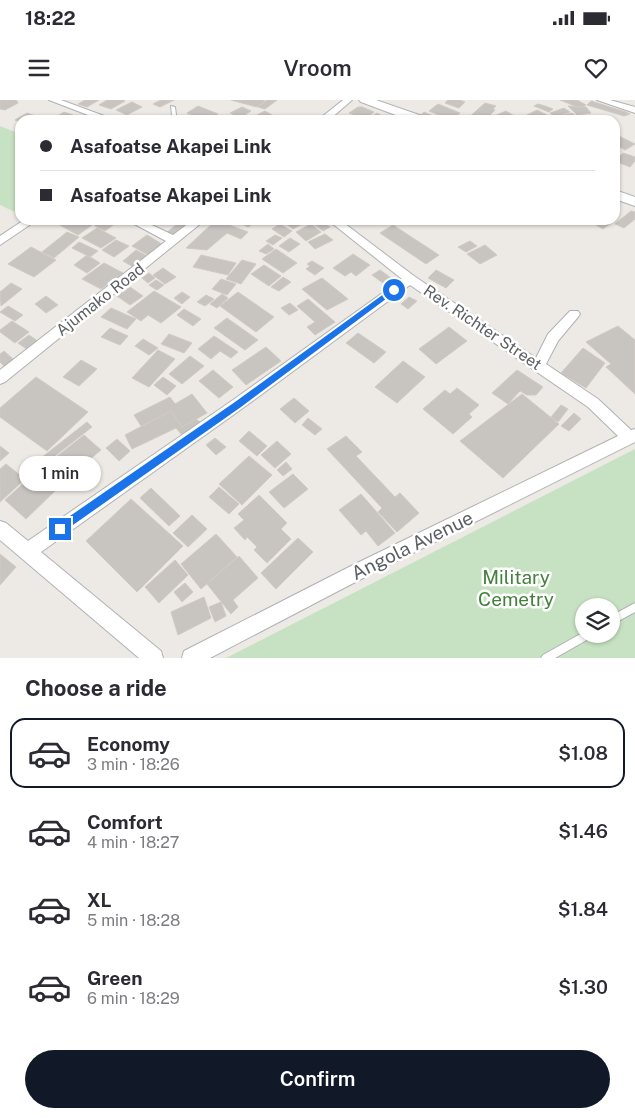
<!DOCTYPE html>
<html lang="en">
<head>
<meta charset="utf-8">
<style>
	:root { --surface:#fff; --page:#f2f2f3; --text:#2b2b33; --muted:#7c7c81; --line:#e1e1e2; --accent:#111827 }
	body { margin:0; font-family:"Public Sans",sans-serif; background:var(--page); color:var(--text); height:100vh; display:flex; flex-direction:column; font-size:19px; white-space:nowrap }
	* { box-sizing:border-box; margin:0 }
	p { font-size:16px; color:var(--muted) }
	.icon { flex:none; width:28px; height:28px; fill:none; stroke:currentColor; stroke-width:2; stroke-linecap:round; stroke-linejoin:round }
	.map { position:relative; height:558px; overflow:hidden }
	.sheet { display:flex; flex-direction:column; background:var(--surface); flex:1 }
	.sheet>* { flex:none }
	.top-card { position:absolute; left:15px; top:15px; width:605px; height:110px; border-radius:15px; box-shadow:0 1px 4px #0004; display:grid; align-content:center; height:110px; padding:0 25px; background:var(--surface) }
	.fabs { position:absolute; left:575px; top:498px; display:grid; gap:10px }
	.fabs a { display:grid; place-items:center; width:45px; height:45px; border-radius:50%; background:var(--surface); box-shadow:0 1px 4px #0004; font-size:25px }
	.end { position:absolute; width:22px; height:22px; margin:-11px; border:6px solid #1a73e8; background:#fff; box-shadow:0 0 0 2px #fff }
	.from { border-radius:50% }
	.bubble { position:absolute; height:35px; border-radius:18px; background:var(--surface); box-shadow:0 1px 4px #0004; font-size:16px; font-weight:600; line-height:35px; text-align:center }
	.top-card b { display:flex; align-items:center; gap:18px; height:48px; font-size:19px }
	.top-card b+b { border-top:1px solid var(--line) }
	.top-card i { width:12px; height:12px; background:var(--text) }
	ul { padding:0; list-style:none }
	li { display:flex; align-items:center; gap:15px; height:70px; margin:0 10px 8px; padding:0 15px; border:2px solid transparent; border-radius:15px }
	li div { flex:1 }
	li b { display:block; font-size:19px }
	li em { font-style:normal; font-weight:600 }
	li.on { border-color:var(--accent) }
	li>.icon { width:45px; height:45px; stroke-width:1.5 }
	h2 { padding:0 25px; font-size:22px; line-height:60px }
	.primary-button { display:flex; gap:10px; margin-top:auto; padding:10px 25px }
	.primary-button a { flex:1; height:58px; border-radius:30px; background:var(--accent); color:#fff; font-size:20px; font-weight:600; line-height:58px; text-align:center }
	.status { display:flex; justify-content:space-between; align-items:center; height:35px; padding:0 25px; background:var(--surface); direction:ltr }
	.status svg { height:14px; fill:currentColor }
	header { display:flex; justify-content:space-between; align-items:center; height:65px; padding:0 25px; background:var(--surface); font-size:22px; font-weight:600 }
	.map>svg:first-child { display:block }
	.green { fill:#c7e2c2; fill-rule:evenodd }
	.building { fill:#c8c4c0; stroke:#d1cac2 }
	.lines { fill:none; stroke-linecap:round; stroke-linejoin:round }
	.service-casing { stroke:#afb2b5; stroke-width:2 }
	.minor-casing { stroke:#afb2b5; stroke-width:2 }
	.secondary-casing { stroke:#b0b4b7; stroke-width:2 }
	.service { fill:#fff; fill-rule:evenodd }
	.minor { fill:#fff; fill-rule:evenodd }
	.secondary { fill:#fff; fill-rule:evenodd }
	.route { fill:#1a73e8 }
	.labels { text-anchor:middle; stroke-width:5; stroke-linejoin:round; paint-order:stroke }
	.street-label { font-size:16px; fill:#5c6063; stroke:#fff }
	.near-street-label { font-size:19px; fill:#5c6063; stroke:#fff }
	.near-park-label { font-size:19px; fill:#44813c; stroke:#fff }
</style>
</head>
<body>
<div class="status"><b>18:22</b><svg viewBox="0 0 49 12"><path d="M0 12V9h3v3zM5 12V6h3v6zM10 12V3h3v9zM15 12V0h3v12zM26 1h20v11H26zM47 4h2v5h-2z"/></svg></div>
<header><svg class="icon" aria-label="menu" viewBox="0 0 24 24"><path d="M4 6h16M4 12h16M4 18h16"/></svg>Vroom<svg class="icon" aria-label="heart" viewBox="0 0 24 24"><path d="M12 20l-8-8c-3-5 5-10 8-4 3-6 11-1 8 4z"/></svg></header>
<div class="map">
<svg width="635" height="558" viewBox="0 0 635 558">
	<rect width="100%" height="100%" fill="#ede9e4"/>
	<!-- green -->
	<path class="green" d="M0 26 20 34V109L15 112 0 105Z
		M635 349V558H226ZM584 506H611V534H584Z"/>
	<!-- building -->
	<path class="building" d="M0 0H16L18 3 5 10 0 9Z
		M85 0H99L87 7 78 4Z
		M107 0H123L125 1 111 9 99 5Z
		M161 0H174L160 7 153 4Z
		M231 0H262L265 1 257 7Z
		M267 0H277L265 9 258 7Z
		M448 0H460L465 2 459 8 445 3Z
		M560 0H577L586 5 580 8Z
		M591 1 626 12 630 14 624 16 587 5Z
		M132 2 142 7 127 15 116 10Z
		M485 3 496 6 493 9 495 10 486 19 466 20Z
		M438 4 460 13 451 20 429 11Z
		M538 4 545 6 553 9 549 12 534 6Z
		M198 6 218 14 208 20H203L187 13Z
		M568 6 586 7 591 13 577 15Z
		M242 7 251 11 240 18 230 13Z
		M358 7H362L374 12 365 19 349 13Z
		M564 8 570 12 555 17 550 13Z
		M537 10 547 15 537 20 525 16Z
		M265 11 281 20H266L257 15Z
		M506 11 516 17 509 20H497L492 17Z
		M64 12 73 15 65 20H51Z
		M424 12 440 19 445 20H433L421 15Z
		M27 13 46 20H20V22L15 20Z
		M377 13 389 20H366Z
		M572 13 577 17 564 20 559 16Z
		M188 15 201 20H179Z
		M228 15 238 20H211L218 16 222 18Z
		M585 15 592 20H568Z
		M617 35 635 44 625 50 618 46 616 48 615 36Z
		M623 53 635 57V61L630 67 615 61Z
		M631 111 635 112V119L624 128 615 124Z
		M57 120H99L78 135 54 122Z
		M103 120H110L116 123 105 131 95 126Z
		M182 120H193L173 137 166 133Z
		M216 120 248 132 241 139 227 133 207 150 186 148Z
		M235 120H258L248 127Z
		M281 120H309L293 129Z
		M320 120 330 127 323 131 314 124Z
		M587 120H615L603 129Z
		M280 124 292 131 284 137 272 129Z
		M311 124 321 132 306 141 296 132Z
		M393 125 439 155 426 164 380 133Z
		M97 128 116 138 101 148 82 138Z
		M67 132 79 137 54 158 42 152Z
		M325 134 333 140 315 149 308 142Z
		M147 135 165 146 150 156 132 146Z
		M275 135 282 138 273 145 266 141Z
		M290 138 300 144 289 152 279 146Z
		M116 140 129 146 114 157 102 150Z
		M470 141 477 146 466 152 458 147Z
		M79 142 98 151 90 157 72 148Z
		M268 144 274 149 266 154 259 151Z
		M485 145 497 155 480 164 467 154Z
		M31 147 56 160 34 177 8 164Z
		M276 149 297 163 283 173 262 159Z
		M136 150 149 157 135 168 123 161Z
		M353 154 370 165 356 176 351 172 345 176 333 168Z
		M87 155 100 163 87 173 74 165Z
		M201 155 236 163 228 175 193 167Z
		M242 160 256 164 241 184 226 179Z
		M312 161 324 168 315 175 306 169 310 166 307 164Z
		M104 163 123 173 101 189 82 179Z
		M264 165 281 176 269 186 251 174Z
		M163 168 176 177 165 184 153 175Z
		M380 170 391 178 383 183 372 175Z
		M436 170 454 180 446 188 428 178Z
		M149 173 155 178 148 183 142 178Z
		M283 177 291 182 279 191 271 187Z
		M322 178 348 199 327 210 302 189Z
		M221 179 236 184 227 195 212 189Z
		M156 180 164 185 157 190 149 185Z
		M11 183 22 189 1 206 0 192Z
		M130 187 143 196 130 205 117 196Z
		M154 191 181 207 161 223 148 215 141 221 127 212Z
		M182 192 190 197 182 204 174 198Z
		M238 192 274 217 256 232 220 206Z
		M222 194 228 198 217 208 210 204Z
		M206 195 214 199 205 206 197 202Z
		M46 196 58 205 46 213 35 204Z
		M409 197 417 201 408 209 401 204Z
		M308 199 335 222 315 235 307 227 315 222 297 206Z
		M290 203 298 210 289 215 281 208Z
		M8 206 23 215 15 221 0 212Z
		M111 208 136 219 127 229 101 217Z
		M184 209 201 219 193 226 177 215Z
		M227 218 258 240 245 250 214 228Z
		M12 221 29 232 15 243 0 232V230Z
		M618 226 635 240V294L606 267 611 264 586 242Z
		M449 227 467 241 436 264 419 249Z
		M110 228 128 236 120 245 101 237Z
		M358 233 386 252 374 263 346 243Z
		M169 234 192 243 184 253 161 244Z
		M29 235 39 242 28 250 18 243Z
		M214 236 238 252 231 258 220 251 211 259 198 249Z
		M143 239 158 248 149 255 135 246Z
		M266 247 281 261 246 285 232 270Z
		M583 248 605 263 586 288 561 273Z
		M158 250 175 259 149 287 132 278Z
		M4 251 14 260 4 266 0 262V254Z
		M190 256 204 266 182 284 169 274Z
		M81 260 97 269 79 286 63 277Z
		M403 261 425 277 397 303 375 287Z
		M213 270 233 287 219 298 199 281Z
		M517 270 543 287 536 295H527L520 291 508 304 492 293Z
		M36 277 88 312 47 351 0 317V308Z
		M163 277 176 286 167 295 154 285Z
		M457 288 479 305 469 314 472 317 453 334 423 309 445 290 450 294Z
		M192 294 207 313 182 327 171 311 141 326 134 315 170 297 175 304Z
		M522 294 559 324 503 378 460 341Z
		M294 298 309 311 295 323 280 309Z
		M561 305 568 309 558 322 551 317Z
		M171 311 182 327 196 319 200 322 182 335 176 328 132 349 125 335Z
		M574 313 581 319 569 331 561 326Z
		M308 318 322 329 315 335 302 325Z
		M87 322 92 327 46 363 41 358Z
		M249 331 267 346 257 356 239 341Z
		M84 335 101 350 66 379 50 362Z
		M346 336 362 352 356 356 395 397 400 393 419 413 397 432 378 412 382 408 327 349Z
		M215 338 226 347 216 355 206 345Z
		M117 339 130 351 119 361 106 348Z
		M277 341 291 354 275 368 261 355Z
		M0 346 9 353 0 361Z
		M249 356 272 375 242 405 219 384Z
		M286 362 292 369 283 376 277 370Z
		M6 364 25 379 0 402V369Z
		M38 370 59 387 26 419 5 400Z
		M293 374 308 389 284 408 269 392Z
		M219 387 239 404 229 414 209 397Z
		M151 388 180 416 169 426 140 398Z
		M361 394 395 433 378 446 366 431 361 435 339 410Z
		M259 395 287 423 281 429 291 439 267 463 254 450 257 447 247 437 245 440 234 428 244 420 238 414Z
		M131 399 183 446 137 492 86 441Z
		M192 415 207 429 188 447 173 433Z
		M216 434 237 457 201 489 181 464Z
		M298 438 313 452 276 489 261 473Z
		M0 454 16 467 0 485Z
		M239 456 258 478 233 500 238 507 231 514 207 484Z
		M175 460 188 475 159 503 145 487Z
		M185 483 193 492 182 502 174 492Z
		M204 497 211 518 178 535 171 512Z
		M221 502 226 516 215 522 209 507Z"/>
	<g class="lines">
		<defs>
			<path id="service" d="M171 6 175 7 176 15 172 20H168L172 15Z
				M635 503V512L611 525V516Z
				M584 532V534H594L592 537 555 558H541L543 555Z"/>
			<path id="minor" d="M49 0H61L115 20H101Z
				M343 0H352L329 20H318Z
				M597 0H610L635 7V13Z
				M24 120H37L0 145V136Z
				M127 120H141L173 135 193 120H205L5 282 0 284V270L166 141Z
				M328 120H340L414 176 536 258 548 234 570 211H578L580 214 578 217 558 241 546 264 598 299 631 330 635 329V342L365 477 210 558H182L184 551 353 465 618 336 588 307 410 185 243 308 41 452 161 551 163 558H139L0 440V421L6 423 28 441 233 300 402 179Z"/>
			<path id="secondary" d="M359 0H376L425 17 427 20H409L361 2Z
				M615 90 635 97V106L615 99Z"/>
		</defs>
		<!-- service casing -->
		<use href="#service" class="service-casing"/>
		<!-- minor casing -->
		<use href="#minor" class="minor-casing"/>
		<!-- secondary casing -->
		<use href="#secondary" class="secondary-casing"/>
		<!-- service -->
		<use href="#service" class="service"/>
		<!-- minor -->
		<use href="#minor" class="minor"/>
		<!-- secondary -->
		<use href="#secondary" class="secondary"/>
	</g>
	<!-- route -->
	<path class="route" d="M392 188 398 190 241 307 63 432H57V425L235 302Z"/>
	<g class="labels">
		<!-- street labels -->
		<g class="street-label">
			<text transform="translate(100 199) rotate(-38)" y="6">Ajumako Road</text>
			<text transform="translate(483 227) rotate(34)" y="6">Rev. Richter Street</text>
		</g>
		<!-- near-street labels -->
		<g class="near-street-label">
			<text transform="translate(412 445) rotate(-26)" y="7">Angola Avenue</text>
		</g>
		<!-- near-park labels -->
		<g class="near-park-label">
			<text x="516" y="484">Military<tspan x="516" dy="22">Cemetry</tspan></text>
		</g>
	</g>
</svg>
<div class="fabs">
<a><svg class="icon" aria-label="layers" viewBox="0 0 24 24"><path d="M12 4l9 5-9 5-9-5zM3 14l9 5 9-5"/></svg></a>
</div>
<i class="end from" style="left:394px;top:190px"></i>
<i class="end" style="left:60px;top:429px"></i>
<div class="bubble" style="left:19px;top:356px;width:82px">1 min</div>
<div class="top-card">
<b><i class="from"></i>Asafoatse Akapei Link</b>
<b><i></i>Asafoatse Akapei Link</b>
</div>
</div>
<section class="sheet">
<h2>Choose a ride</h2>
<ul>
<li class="on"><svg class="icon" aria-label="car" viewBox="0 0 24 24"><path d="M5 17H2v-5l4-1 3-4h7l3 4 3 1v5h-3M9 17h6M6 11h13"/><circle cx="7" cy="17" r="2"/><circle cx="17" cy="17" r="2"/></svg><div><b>Economy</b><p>3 min · 18:26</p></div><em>$1.08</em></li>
<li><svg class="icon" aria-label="car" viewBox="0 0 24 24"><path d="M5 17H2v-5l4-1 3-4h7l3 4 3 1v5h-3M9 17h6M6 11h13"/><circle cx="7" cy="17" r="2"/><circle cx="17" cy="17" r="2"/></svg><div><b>Comfort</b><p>4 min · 18:27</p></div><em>$1.46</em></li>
<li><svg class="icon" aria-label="car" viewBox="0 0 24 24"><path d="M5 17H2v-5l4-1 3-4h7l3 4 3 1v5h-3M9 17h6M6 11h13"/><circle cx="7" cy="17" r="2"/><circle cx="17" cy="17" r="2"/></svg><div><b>XL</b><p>5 min · 18:28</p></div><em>$1.84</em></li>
<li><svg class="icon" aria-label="car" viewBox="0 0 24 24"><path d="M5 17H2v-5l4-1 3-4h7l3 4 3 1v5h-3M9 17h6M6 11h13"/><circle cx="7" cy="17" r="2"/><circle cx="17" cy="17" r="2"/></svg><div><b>Green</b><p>6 min · 18:29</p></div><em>$1.30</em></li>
</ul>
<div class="primary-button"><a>Confirm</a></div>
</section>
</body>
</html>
